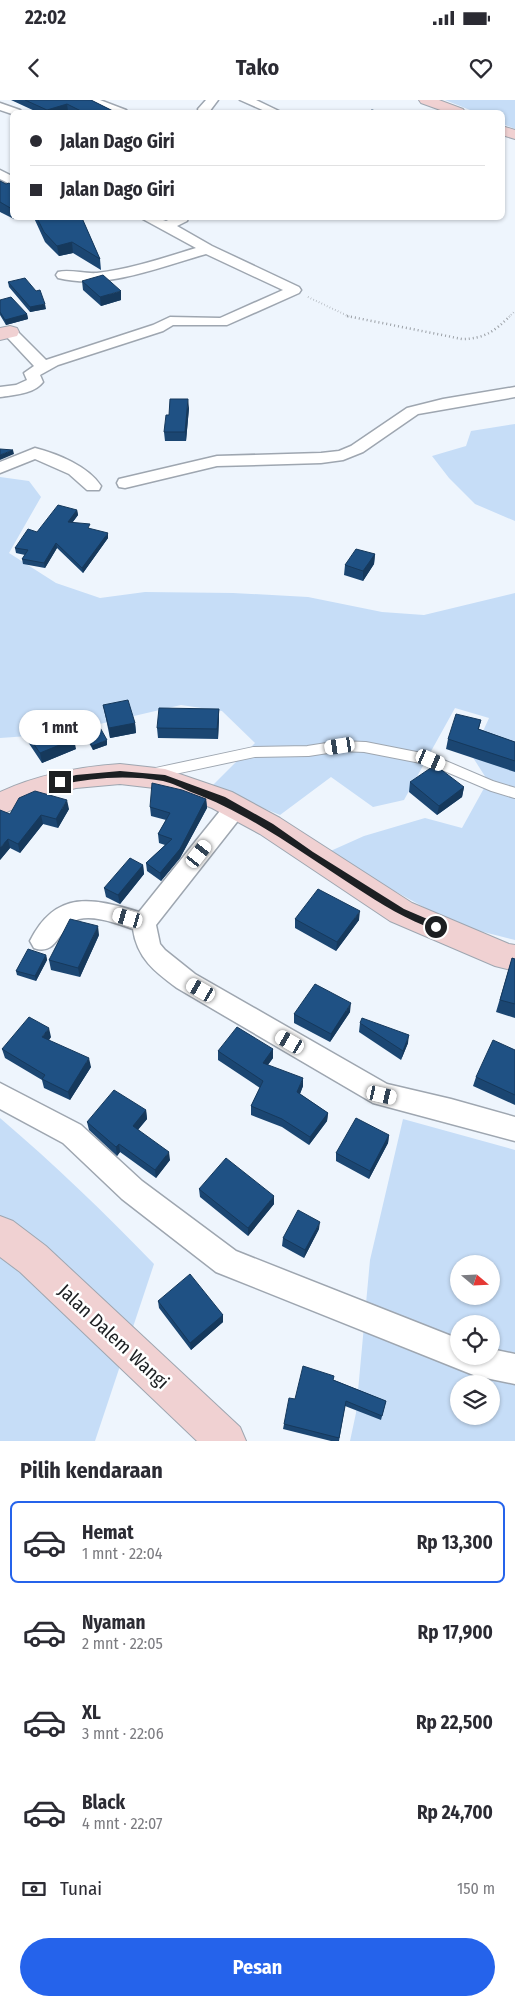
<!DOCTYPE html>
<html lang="id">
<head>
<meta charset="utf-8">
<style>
	:root { --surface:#fff; --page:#f2f2f3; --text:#2b2b33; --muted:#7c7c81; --line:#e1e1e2; --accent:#2563eb }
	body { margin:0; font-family:"Fira Sans Condensed",sans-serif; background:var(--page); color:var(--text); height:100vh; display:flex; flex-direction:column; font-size:19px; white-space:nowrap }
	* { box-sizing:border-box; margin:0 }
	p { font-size:16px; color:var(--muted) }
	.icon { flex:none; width:28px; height:28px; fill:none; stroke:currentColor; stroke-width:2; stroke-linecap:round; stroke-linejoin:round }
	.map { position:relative; height:1341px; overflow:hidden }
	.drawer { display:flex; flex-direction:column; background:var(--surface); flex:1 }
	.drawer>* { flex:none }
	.banner { position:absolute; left:10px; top:10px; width:495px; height:110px; border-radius:8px; box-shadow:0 1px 4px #0004; display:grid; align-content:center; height:110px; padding:0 20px; background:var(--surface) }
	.needle { width:32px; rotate:109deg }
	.controls { position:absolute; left:450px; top:1155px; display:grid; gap:10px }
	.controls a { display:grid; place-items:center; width:50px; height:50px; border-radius:50%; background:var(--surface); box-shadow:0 1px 4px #0004; font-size:25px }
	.end { position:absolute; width:22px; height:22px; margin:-11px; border:6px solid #1c1f22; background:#fff; box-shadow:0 0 0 2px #fff }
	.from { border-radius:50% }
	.bubble { position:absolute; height:35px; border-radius:18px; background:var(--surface); box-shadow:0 1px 4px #0004; font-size:16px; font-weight:700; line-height:35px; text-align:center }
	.car { position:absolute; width:15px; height:30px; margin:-15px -8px; border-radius:6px; box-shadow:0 0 4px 1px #0007; background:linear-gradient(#fff 24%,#345 0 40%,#fff 0 76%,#345 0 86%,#fff 0) }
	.banner b { display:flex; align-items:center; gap:18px; height:48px; font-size:19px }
	.banner b+b { border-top:1px solid var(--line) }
	.banner i { width:12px; height:12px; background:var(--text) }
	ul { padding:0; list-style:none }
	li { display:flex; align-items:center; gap:15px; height:82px; margin:0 10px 8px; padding:0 10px; border:2px solid transparent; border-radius:8px }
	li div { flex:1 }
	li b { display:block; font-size:19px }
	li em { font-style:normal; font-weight:700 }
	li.active { border-color:var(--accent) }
	li>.icon { width:45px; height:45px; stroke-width:1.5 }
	h2 { padding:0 20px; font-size:22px; line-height:60px }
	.pay { display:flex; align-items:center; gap:12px; height:55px; padding:0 20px; font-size:19px }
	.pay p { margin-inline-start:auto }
	.button { display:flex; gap:10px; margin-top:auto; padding:10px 20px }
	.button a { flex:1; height:58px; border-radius:30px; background:var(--accent); color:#fff; font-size:20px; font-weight:700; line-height:58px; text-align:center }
	.status { display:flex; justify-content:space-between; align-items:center; height:35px; padding:0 25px; background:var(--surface); direction:ltr }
	.status svg { height:14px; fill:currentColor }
	header { display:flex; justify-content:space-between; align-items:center; height:65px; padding:0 20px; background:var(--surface); font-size:22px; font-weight:700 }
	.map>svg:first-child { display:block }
	.green { fill:#c6ddf7; fill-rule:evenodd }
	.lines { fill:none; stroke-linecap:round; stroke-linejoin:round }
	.lane-casing { stroke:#9ea6b0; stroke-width:12 }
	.street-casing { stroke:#9ea6b0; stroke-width:3 }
	.secondary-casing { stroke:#9ea6b0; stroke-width:2 }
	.path-far1 { stroke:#9a9fa5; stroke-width:2; stroke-dasharray:0.5 2.5; stroke-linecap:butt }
	.path { stroke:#9a9fa5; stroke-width:2.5; stroke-dasharray:1 3; stroke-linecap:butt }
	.lane { stroke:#fff; stroke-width:10 }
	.street { fill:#fff; fill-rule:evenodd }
	.secondary { fill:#f0d1d2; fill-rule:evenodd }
	.wall { fill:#1b4672 }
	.shaded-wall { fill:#16395c }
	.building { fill:#1f5184; stroke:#16395c }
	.route { fill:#1c1f22 }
	.labels { text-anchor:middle; stroke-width:5; stroke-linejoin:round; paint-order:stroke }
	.near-street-label { font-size:19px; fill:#1c1f22; stroke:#fff }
</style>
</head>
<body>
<div class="status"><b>22:02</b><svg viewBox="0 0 49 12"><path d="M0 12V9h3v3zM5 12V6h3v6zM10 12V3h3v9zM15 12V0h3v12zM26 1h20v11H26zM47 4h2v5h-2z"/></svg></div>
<header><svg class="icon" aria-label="back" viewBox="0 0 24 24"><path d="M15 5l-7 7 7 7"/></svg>Tako<svg class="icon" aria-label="heart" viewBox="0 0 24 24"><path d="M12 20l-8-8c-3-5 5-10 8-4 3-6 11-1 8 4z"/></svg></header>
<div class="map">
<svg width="515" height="1341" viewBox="0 0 515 1341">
	<rect width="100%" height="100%" fill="#eef5fd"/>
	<!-- green -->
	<path class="green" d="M445 0H515V29L503 24 502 12H475Z
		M515 324V421L475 404 449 378 432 356 466 346 471 331Z
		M0 377 29 381 41 397 9 453 56 483 100 498 145 492 233 493 308 497 382 512 424 515 515 493V840L456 825 326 753 364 736 425 718 462 728 488 681 472 656 489 618 455 608 404 700 373 707 331 677 280 715 211 687 255 643 222 611 181 605 57 634 0 638Z
		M0 1018C54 1064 105 1113 154 1164L95 1341H0Z
		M403 1019 515 1050V1341H350L356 1313 370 1160ZM459 1164H491V1196H459ZM459 1224H491V1256H459ZM459 1284H491V1316H459Z"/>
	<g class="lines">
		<defs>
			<path id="lane" d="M156 673 254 652 308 651 340 646 365 647 431 660 492 686 515 693"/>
			<path id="street" d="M84 0H100L126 10 128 12H113Z
				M206 0H218L209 12H199L198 9Z
				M240 0H256L281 12H267Z
				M0 3 20 10 22 12H12V14L0 10Z
				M0 70 12 76V85L0 79Z
				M141 118H157L166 121 173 118H188L187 121 177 126 212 146 299 187 301 190 299 193 227 225H173L163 231 58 265 40 275 43 282C34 294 13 295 0 297V287L16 285 27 280 24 273 34 266 5 235 3 232 5 229H15L46 260 153 225 170 217 220 218 283 190 206 154C159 167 107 190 58 178L56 175 58 172C69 169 85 174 97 173 131 169 163 158 196 148Z
				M515 287V297L418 314 363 352 343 360 321 363 217 366 125 388 119 387 117 383 119 379 217 356 321 353 339 351 351 346 407 308 443 299Z
				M35 348C58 354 88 366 101 386L99 390H87L69 374 35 359 0 373V362Z
				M236 699 244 701 247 707 244 713 156 825 160 844 165 850 195 874 387 984 451 999 515 1017V1041L373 1003 177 888C155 872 137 858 133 829 118 824 96 815 79 819 59 825 58 857 34 848L30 841C56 789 93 798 139 812L228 701Z
				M0 983 81 1025 142 1081 236 1151 459 1239V1256H491V1249L515 1254V1284L476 1276 216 1172 122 1099 63 1043 0 1009Z"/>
			<path id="secondary" d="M419 0H439L463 9 465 12H446L421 3Z
				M502 26 515 30V39L502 35Z
				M10 226 17 228 19 232 17 236 0 240V228Z
				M120 664 165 669 232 692 280 718 412 803 509 844 515 845V871L495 866 390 821 260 734 212 708 163 689 120 684 76 688 38 698 0 715V692C39 674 78 667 120 664Z
				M0 1116 13 1121 46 1146 240 1327 246 1341H197L20 1172 0 1157Z"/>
		</defs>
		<!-- lane casing -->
		<use href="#lane" class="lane-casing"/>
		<!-- street casing -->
		<use href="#street" class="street-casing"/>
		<!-- secondary casing -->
		<use href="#secondary" class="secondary-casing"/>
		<!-- path-far1 -->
		<path class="path-far1" d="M308 197 350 217
			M509 217 515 211"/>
		<!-- path -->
		<path class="path" d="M347 216 462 239C484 239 495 231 510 216"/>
		<!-- lane -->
		<use href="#lane" class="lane"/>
		<!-- street -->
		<use href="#street" class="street"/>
		<!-- secondary -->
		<use href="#secondary" class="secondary"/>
	</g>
	<!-- wall -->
	<path class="wall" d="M11 0H91L115 12H70L68 11 63 12H37Z
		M0 81 6 84 12 85V118H19L14 119 0 112Z
		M34 118H82L100 159 101 170 73 153 59 156 45 142Z
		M82 181 121 200 101 206 83 190Z
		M8 182 46 209 30 212 9 187Z
		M0 200 27 214 28 219 6 225 0 215Z
		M189 308 186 341H165L164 332 169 315Z
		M77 410 78 415 72 423 90 429 108 438 83 473 57 448 45 468 23 464 22 459 25 455 16 453 15 448Z
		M375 454 374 464 363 481 344 475 345 465Z
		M103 605 135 623 136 633 110 638 105 614Z
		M219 609V618L218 639 158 638 157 628Z
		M481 620 479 629 515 642V672L446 649 448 639Z
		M83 629 107 645 93 650 84 634Z
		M26 633 76 649 42 663 28 642Z
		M410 682 464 687 462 697 437 715 409 692Z
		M206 699 207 708 180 758 161 781 147 771 146 763 165 745 159 743 158 734 166 720 151 716 150 707Z
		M69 709 58 728 43 724 20 753 10 748 0 760 10 714Z
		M143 765 144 774 120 804 106 797 104 788Z
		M295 819 359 820 336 851 295 828Z
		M99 835 80 877 51 870 49 860Z
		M46 855 47 860 36 881 17 875 16 871Z
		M512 858 515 859V918L496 912Z
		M350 912 330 942 294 923V914Z
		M360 923 408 943 401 960 359 932Z
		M51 937 49 940 91 967 70 1000 44 988 42 980 5 958 2 949Z
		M273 949V958L268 965 303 986 300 994 328 1013 327 1021 309 1045 282 1027 251 1015V1006L260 988 218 960V951Z
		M515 950V1005L473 986 476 977Z
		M146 1010 147 1019 138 1030 170 1060 156 1078 120 1052 117 1056 89 1030 87 1022Z
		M389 1035 388 1043 369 1079 336 1061V1053Z
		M199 1089 274 1104 248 1136 200 1097Z
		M319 1129 304 1158 282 1146 283 1138Z
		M158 1201 223 1215V1222L191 1250 159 1208Z
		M334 1280 386 1301 381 1320 345 1306 339 1341H331L283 1329 284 1324 295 1299Z"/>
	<!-- shaded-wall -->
	<path class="shaded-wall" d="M67 4 68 11 63 12H47V10Z
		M72 142 73 153 59 156 57 146Z
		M121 191V200L101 206 100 197Z
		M45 204 46 209 30 212V207Z
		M27 214 28 219 6 225 5 220Z
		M188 299 189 308 186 341 185 332Z
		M13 350 14 354 0 360V355Z
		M77 410 78 415 69 427 68 422Z
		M108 433V438L83 473 82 468Z
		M56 443 57 448 45 468 44 463Z
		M375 454 374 464 363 481V471Z
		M219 609V618L218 639 217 629Z
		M135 623 136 633 110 638 109 628Z
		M74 639 76 649 42 663 40 653Z
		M107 640V645L93 650 92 646Z
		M464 687 462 697 437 715 439 706Z
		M206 699 207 708 180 758 161 781 160 773Z
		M67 700 69 709 58 728 56 719Z
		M41 715 43 724 20 753 18 744Z
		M8 739 10 748 0 760V748Z
		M143 765 144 774 120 804 118 795Z
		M360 811 359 820 336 851 337 842Z
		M98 826 99 835 80 877 78 868Z
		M46 855 47 860 36 881 35 876Z
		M351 903 350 912 330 942 331 934Z
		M49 928 51 937 44 946 42 937Z
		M409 935 408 943 401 960 403 951Z
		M273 949V958L263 971V963Z
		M89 958 91 967 70 1000 68 992Z
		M303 978V986L297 1001V992Z
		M146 1010 147 1019 134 1034 133 1026Z
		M328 1013 327 1021 309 1045 310 1037Z
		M389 1035 388 1043 369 1079 370 1071Z
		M119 1044 120 1052 117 1056 116 1047Z
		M169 1052 170 1060 156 1078 155 1070Z
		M274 1096V1104L248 1136V1128Z
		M320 1122 319 1129 304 1158 305 1150Z
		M223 1215V1222L191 1250 190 1243Z"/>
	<!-- building -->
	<path class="building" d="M25 0H91L115 12H83L67 4 47 10Z
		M372 10 380 12H366Z
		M0 81 6 84 9 83 12 85V109L0 102Z
		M37 118H82L100 159 72 142 57 146 44 132Z
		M103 175 121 191 100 197 82 181Z
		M25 178 36 191 40 190 45 204 30 207 8 182Z
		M11 197 27 214 5 220 0 212V200Z
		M170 299H188L185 332H164L166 315H169Z
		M0 349 13 350 0 355Z
		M58 405 77 410 68 422 90 424 88 428 108 433 82 468 56 443 44 463 22 459 28 450 15 448 28 429 37 432Z
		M356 449 375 454 363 471 345 465Z
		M128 600 135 623 109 628 103 605Z
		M159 608 219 609 217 629 157 628Z
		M456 614 481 620 478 629 515 642V661L448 639Z
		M60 619 74 639 40 653 26 633Z
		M98 624 107 640 92 646 83 629Z
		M435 665 464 687 439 706 410 682Z
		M152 683 182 690 206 699 180 749 160 773 146 763 172 739 158 734 170 713 150 707Z
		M35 691 67 700 56 719 41 715 18 744 8 739 0 748V710L10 714 19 698Z
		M130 758 143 765 118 795 104 788Z
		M318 789 360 811 337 842 295 819Z
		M70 819 98 826 78 868 49 860Z
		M28 849 46 855 35 876 16 871Z
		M512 858 515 859V904L500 900Z
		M315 884 351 903 331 934 294 914Z
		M29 917 49 928 42 937 89 958 68 992 42 979 45 975 2 949Z
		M362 918 409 935 403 951 360 923Z
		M237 927 273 949 263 963 303 978 297 992 328 1013 310 1037 282 1019 251 1006 263 981 218 951Z
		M493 940 515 950V995L476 977Z
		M114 990 146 1010 133 1026 169 1052 155 1070 119 1044 116 1047 87 1022Z
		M356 1018 389 1035 370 1071 336 1053Z
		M226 1058 274 1096 248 1128 199 1089Z
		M298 1110 320 1122 305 1150 283 1138Z
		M190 1174 223 1215 190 1243 158 1201Z
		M303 1266 334 1276 333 1280 386 1301 382 1316 346 1301 339 1338 284 1324 289 1298 295 1299Z"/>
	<!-- route -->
	<path class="route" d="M120 671 165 675 225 697 273 724 313 752 404 809 439 824 440 827 436 830C407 820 381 804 355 787 302 753 251 714 191 692 182 688 172 683 163 681 129 675 94 677 60 685L56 682 58 680 76 675Z"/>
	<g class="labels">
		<!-- near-street labels -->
		<g class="near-street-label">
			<text transform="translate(114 1236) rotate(43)" y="7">Jalan Dalem Wangi</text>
		</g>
	</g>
</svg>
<div class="controls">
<a><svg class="needle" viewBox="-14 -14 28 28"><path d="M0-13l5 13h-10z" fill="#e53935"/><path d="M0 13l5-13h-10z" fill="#7c7c81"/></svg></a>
<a><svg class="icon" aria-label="locate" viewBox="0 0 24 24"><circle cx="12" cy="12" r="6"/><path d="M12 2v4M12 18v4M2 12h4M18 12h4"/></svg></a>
<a><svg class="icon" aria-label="layers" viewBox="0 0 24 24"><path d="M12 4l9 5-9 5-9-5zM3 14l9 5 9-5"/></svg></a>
</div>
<i class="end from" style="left:436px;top:827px"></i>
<i class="end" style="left:60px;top:682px"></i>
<div class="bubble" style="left:19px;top:610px;width:82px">1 mnt</div>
<i class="car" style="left:340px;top:646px;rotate:261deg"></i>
<i class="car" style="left:431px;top:660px;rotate:113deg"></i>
<i class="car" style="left:199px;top:754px;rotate:38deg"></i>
<i class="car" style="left:128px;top:818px;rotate:286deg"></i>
<i class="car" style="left:201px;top:890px;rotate:300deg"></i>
<i class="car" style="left:290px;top:942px;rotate:300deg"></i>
<i class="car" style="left:382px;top:995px;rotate:103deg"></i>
<div class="banner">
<b><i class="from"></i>Jalan Dago Giri</b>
<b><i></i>Jalan Dago Giri</b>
</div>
</div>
<section class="drawer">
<h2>Pilih kendaraan</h2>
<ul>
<li class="active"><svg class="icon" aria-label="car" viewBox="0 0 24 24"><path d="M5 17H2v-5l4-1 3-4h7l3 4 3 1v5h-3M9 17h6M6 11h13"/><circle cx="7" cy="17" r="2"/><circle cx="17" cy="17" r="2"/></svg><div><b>Hemat</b><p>1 mnt · 22:04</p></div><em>Rp 13,300</em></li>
<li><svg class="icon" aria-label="car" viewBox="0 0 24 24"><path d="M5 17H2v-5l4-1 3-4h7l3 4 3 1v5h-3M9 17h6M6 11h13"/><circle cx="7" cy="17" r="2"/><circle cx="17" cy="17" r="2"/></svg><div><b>Nyaman</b><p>2 mnt · 22:05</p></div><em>Rp 17,900</em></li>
<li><svg class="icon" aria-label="car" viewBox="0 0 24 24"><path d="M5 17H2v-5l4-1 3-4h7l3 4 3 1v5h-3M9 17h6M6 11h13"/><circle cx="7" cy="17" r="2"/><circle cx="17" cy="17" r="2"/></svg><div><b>XL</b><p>3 mnt · 22:06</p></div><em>Rp 22,500</em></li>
<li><svg class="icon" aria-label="car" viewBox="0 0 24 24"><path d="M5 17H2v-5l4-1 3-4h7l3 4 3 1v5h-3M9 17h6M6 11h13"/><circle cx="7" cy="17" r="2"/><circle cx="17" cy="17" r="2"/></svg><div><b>Black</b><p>4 mnt · 22:07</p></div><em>Rp 24,700</em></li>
</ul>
<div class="pay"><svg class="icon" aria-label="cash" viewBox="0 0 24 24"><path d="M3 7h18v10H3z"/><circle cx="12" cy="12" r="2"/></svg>Tunai<p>150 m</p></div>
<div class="button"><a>Pesan</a></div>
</section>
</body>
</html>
